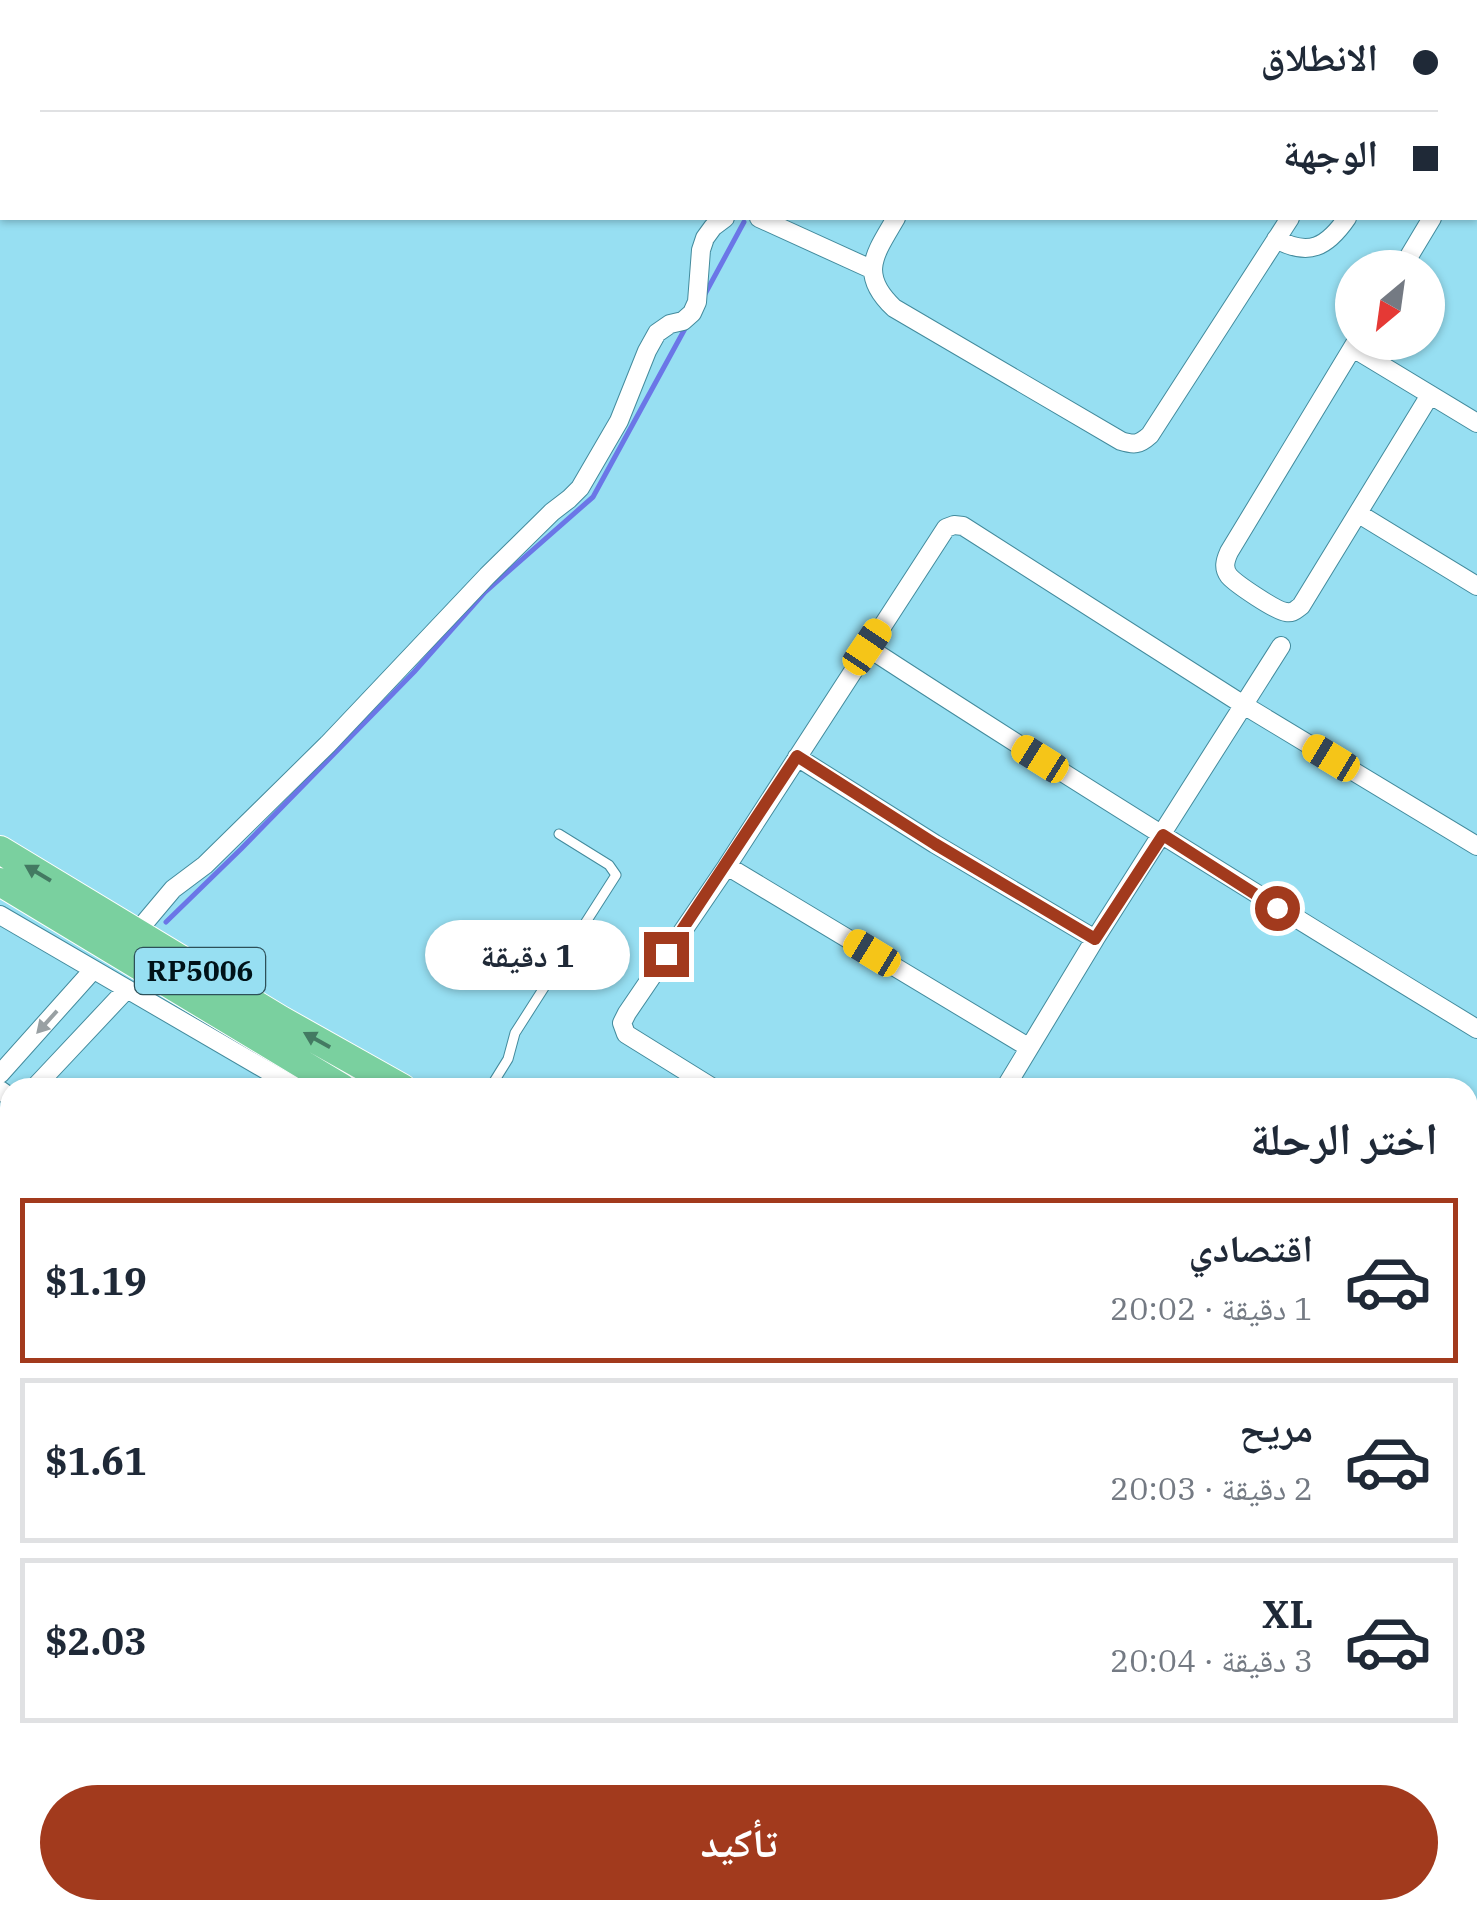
<!DOCTYPE html>
<html lang="ar">
<head>
<meta charset="utf-8">
<style>
	:root { --surface:#fff; --page:#f2f2f3; --text:#1f2937; --muted:#747a83; --line:#e0e1e3; --accent:#a23a1d }
	body { margin:0; font-family:"IBM Plex Serif","Noto Naskh Arabic",serif; background:var(--page); color:var(--text); direction:rtl; height:100vh; display:flex; flex-direction:column; font-size:38px; white-space:nowrap }
	* { box-sizing:border-box; margin:0 }
	p { font-size:32px; color:var(--muted) }
	.icon { flex:none; width:55px; height:55px; fill:none; stroke:currentColor; stroke-width:2; stroke-linecap:round; stroke-linejoin:round }
	.map { position:relative; flex:1; overflow:hidden; direction:ltr }
	.side { position:absolute; left:0px; top:1078px; width:1478px; height:842px; display:flex; flex-direction:column; background:var(--surface); border-radius:30px 30px 0 0; box-shadow:0 2px 8px #0004; direction:rtl }
	.side>* { flex:none }
	.guide { position:absolute; left:0px; top:0px; width:1478px; height:220px; box-shadow:0 2px 8px #0004; direction:rtl; display:grid; align-content:center; height:220px; padding:0 40px; background:var(--surface) }
	.needle { width:65px; rotate:209deg }
	.tools { position:absolute; left:1335px; top:250px; display:grid; gap:20px }
	.tools a { display:grid; place-items:center; width:110px; height:110px; border-radius:50%; background:var(--surface); box-shadow:0 2px 8px #0004; font-size:50px }
	.end { position:absolute; width:45px; height:45px; margin:-22px; border:12px solid #a23a1d; background:#fff; box-shadow:0 0 0 5px #fff }
	.from { border-radius:50% }
	.bubble { position:absolute; height:70px; border-radius:35px; background:var(--surface); box-shadow:0 2px 8px #0004; font-size:32px; font-weight:700; line-height:70px; text-align:center; direction:rtl }
	.car { position:absolute; width:30px; height:60px; margin:-30px -15px; border-radius:12px; box-shadow:0 0 8px 2px #0007; background:linear-gradient(#f5c518 24%,#345 0 40%,#f5c518 0 76%,#345 0 86%,#f5c518 0) }
	.guide b { display:flex; align-items:center; gap:35px; height:95px; font-size:38px }
	.guide b+b { border-top:2px solid var(--line) }
	.guide i { width:25px; height:25px; background:var(--text) }
	ul { padding:0; list-style:none }
	li { display:flex; align-items:center; gap:30px; height:165px; margin:0 20px 15px; padding:0 20px; border:5px solid var(--line); border-radius:0px }
	li div { flex:1 }
	li b { display:block; font-size:38px }
	li em { font-style:normal; font-weight:700 }
	li.on { border-color:var(--accent) }
	li>.icon { width:90px; height:90px; stroke-width:1.5 }
	h2 { padding:0 40px; font-size:45px; line-height:120px }
	.button { display:flex; gap:20px; margin-top:auto; padding:20px 40px }
	.button a { flex:1; height:115px; border-radius:60px; background:var(--accent); color:#fff; font-size:40px; font-weight:700; line-height:115px; text-align:center }
	.map>svg:first-child { display:block }
	.lines { fill:none; stroke-linecap:round; stroke-linejoin:round }
	.stream { stroke:#6b76e7; stroke-width:5 }
	.service-casing { stroke:#438b9d; stroke-width:11 }
	.minor-casing { stroke:#438b9d; stroke-width:20 }
	.trunk-casing { stroke:#fff; stroke-width:30 }
	.service { stroke:#fff; stroke-width:9 }
	.minor { stroke:#fff; stroke-width:18 }
	.trunk { stroke:#7ad09f; stroke-width:28 }
	.oneway { fill:#437a62 }
	.oneway2 { fill:#99a0a3 }
	.route { stroke:#a23a1d; stroke-width:12 }
	.labels { text-anchor:middle; stroke-width:8; stroke-linejoin:round; paint-order:stroke }
	.shield { fill:#97dff2; stroke:#2d5059; stroke-width:2.5 }
	.shield-label { font-size:28px; font-weight:bold; fill:#001218 }
</style>
</head>
<body>
<div class="map">
<svg width="1477" height="1919" viewBox="0 0 1477 1919">
	<rect width="100%" height="100%" fill="#97dff2"/>
	<g class="lines">
		<!-- stream -->
		<path class="stream" d="M705 294 744 222
			M166 922 241 849 414 672 485 592 593 497 687 325"/>
		<defs>
			<path id="service" d="M490 1088 508 1059 515 1033 616 875 609 865 559 834"/>
			<path id="minor" d="M1017 0 1022 2
				M840 2 841 0
				M995 2 996 0
				M1475 21 1477 18
				M1475 148 1477 144
				M759 218 871 269
				M896 218C875 254 858 274 894 308L1121 441C1134 445 1139 445 1150 435L1290 218
				M1276 239C1309 257 1327 247 1347 218
				M1402 268 1432 218
				M1356 342 1229 552C1225 561 1223 568 1229 576 1236 584 1276 611 1286 612 1294 613 1295 610 1301 606L1430 395
				M1353 348 1477 423
				M1359 514 1477 586
				M867 647C1068 778 1272 904 1477 1029
				M797 757 935 844 1095 939
				M727 866 1028 1047
				M0 915 297 1088
				M136 933 173 889 205 865 328 744 487 576 552 512 569 499 580 488 619 421 647 351 657 333 670 324 683 321 692 313 697 302 701 250 705 238 713 227 725 218
				M0 1074 93 970
				M34 1088 127 989
				M713 1088 626 1034 622 1023 627 1013 727 866 946 528 954 525 963 526 1242 704 1477 846
				M1005 1088 1095 939 1281 646
				M0 1090 10 1097
				M0 1124 10 1113
				M0 1228 10 1234
				M1468 1254 1477 1241
				M1468 1373 1477 1379
				M0 1406 10 1412
				M1468 1548 1477 1554
				M0 1590 10 1595
				M1468 1689 1477 1695
				M0 1792 10 1791
				M1468 1793 1477 1792
				M572 1910 574 1919
				M767 1910 770 1919
				M857 1910 860 1919
				M1032 1910 1040 1919
				M1465 1910 1469 1919
				M50 1919 62 1910"/>
			<path id="trunk" d="M0 850 281 1020 402 1088
				M0 882 342 1088
				M1365 1910 1369 1919
				M1394 1910 1398 1919"/>
		</defs>
		<!-- service casing -->
		<use href="#service" class="service-casing"/>
		<!-- minor casing -->
		<use href="#minor" class="minor-casing"/>
		<!-- trunk casing -->
		<use href="#trunk" class="trunk-casing"/>
		<!-- service -->
		<use href="#service" class="service"/>
		<!-- minor -->
		<use href="#minor" class="minor"/>
		<!-- trunk -->
		<use href="#trunk" class="trunk"/>
	</g>
	<!-- one-way arrows -->
	<defs><path id="oneway-solid" d="M-6-.8H1V-3.2L6.5 0L1 3.2V.8H-6Z" transform="scale(2.5)"/></defs>
	<g class="oneway">
		<use href="#oneway-solid" transform="translate(38 873) rotate(-149)"/>
		<use href="#oneway-solid" transform="translate(317 1040) rotate(-151)"/>
	</g>
	<use class="oneway2" href="#oneway-solid" transform="translate(47 1022) rotate(132)"/>
	<g class="lines">
		<!-- route -->
		<path class="route" d="M666 954 797 756 935 844 1095 939 1163 835 1277 908"/>
	</g>
	<g class="labels">
		<!-- shield labels -->
		<rect class="shield" x="135" y="948" width="130" height="46" rx="8"/>
		<g class="shield-label">
			<text x="200" y="981">RP5006</text>
		</g>
	</g>
</svg>
<div class="tools">
<a><svg class="needle" viewBox="-14 -14 28 28"><path d="M0-13l5 13h-10z" fill="#e53935"/><path d="M0 13l5-13h-10z" fill="#747a83"/></svg></a>
</div>
<i class="end from" style="left:1277px;top:908px"></i>
<i class="end" style="left:666px;top:954px"></i>
<div class="bubble" style="left:425px;top:920px;width:205px">1 دقيقة</div>
<i class="car" style="left:867px;top:647px;rotate:34deg"></i>
<i class="car" style="left:1331px;top:758px;rotate:301deg"></i>
<i class="car" style="left:1040px;top:759px;rotate:302deg"></i>
<i class="car" style="left:872px;top:953px;rotate:301deg"></i>
<div class="guide">
<b><i class="from"></i>الانطلاق</b>
<b><i></i>الوجهة</b>
</div>
<section class="side">
<h2>اختر الرحلة</h2>
<ul>
<li class="on"><svg class="icon" aria-label="car" viewBox="0 0 24 24"><path d="M5 17H2v-5l4-1 3-4h7l3 4 3 1v5h-3M9 17h6M6 11h13"/><circle cx="7" cy="17" r="2"/><circle cx="17" cy="17" r="2"/></svg><div><b>اقتصادي</b><p>1 دقيقة · 20:02</p></div><em>$1.19</em></li>
<li><svg class="icon" aria-label="car" viewBox="0 0 24 24"><path d="M5 17H2v-5l4-1 3-4h7l3 4 3 1v5h-3M9 17h6M6 11h13"/><circle cx="7" cy="17" r="2"/><circle cx="17" cy="17" r="2"/></svg><div><b>مريح</b><p>2 دقيقة · 20:03</p></div><em>$1.61</em></li>
<li><svg class="icon" aria-label="car" viewBox="0 0 24 24"><path d="M5 17H2v-5l4-1 3-4h7l3 4 3 1v5h-3M9 17h6M6 11h13"/><circle cx="7" cy="17" r="2"/><circle cx="17" cy="17" r="2"/></svg><div><b>XL</b><p>3 دقيقة · 20:04</p></div><em>$2.03</em></li>
</ul>
<div class="button"><a>تأكيد</a></div>
</section>
</div>
</body>
</html>
